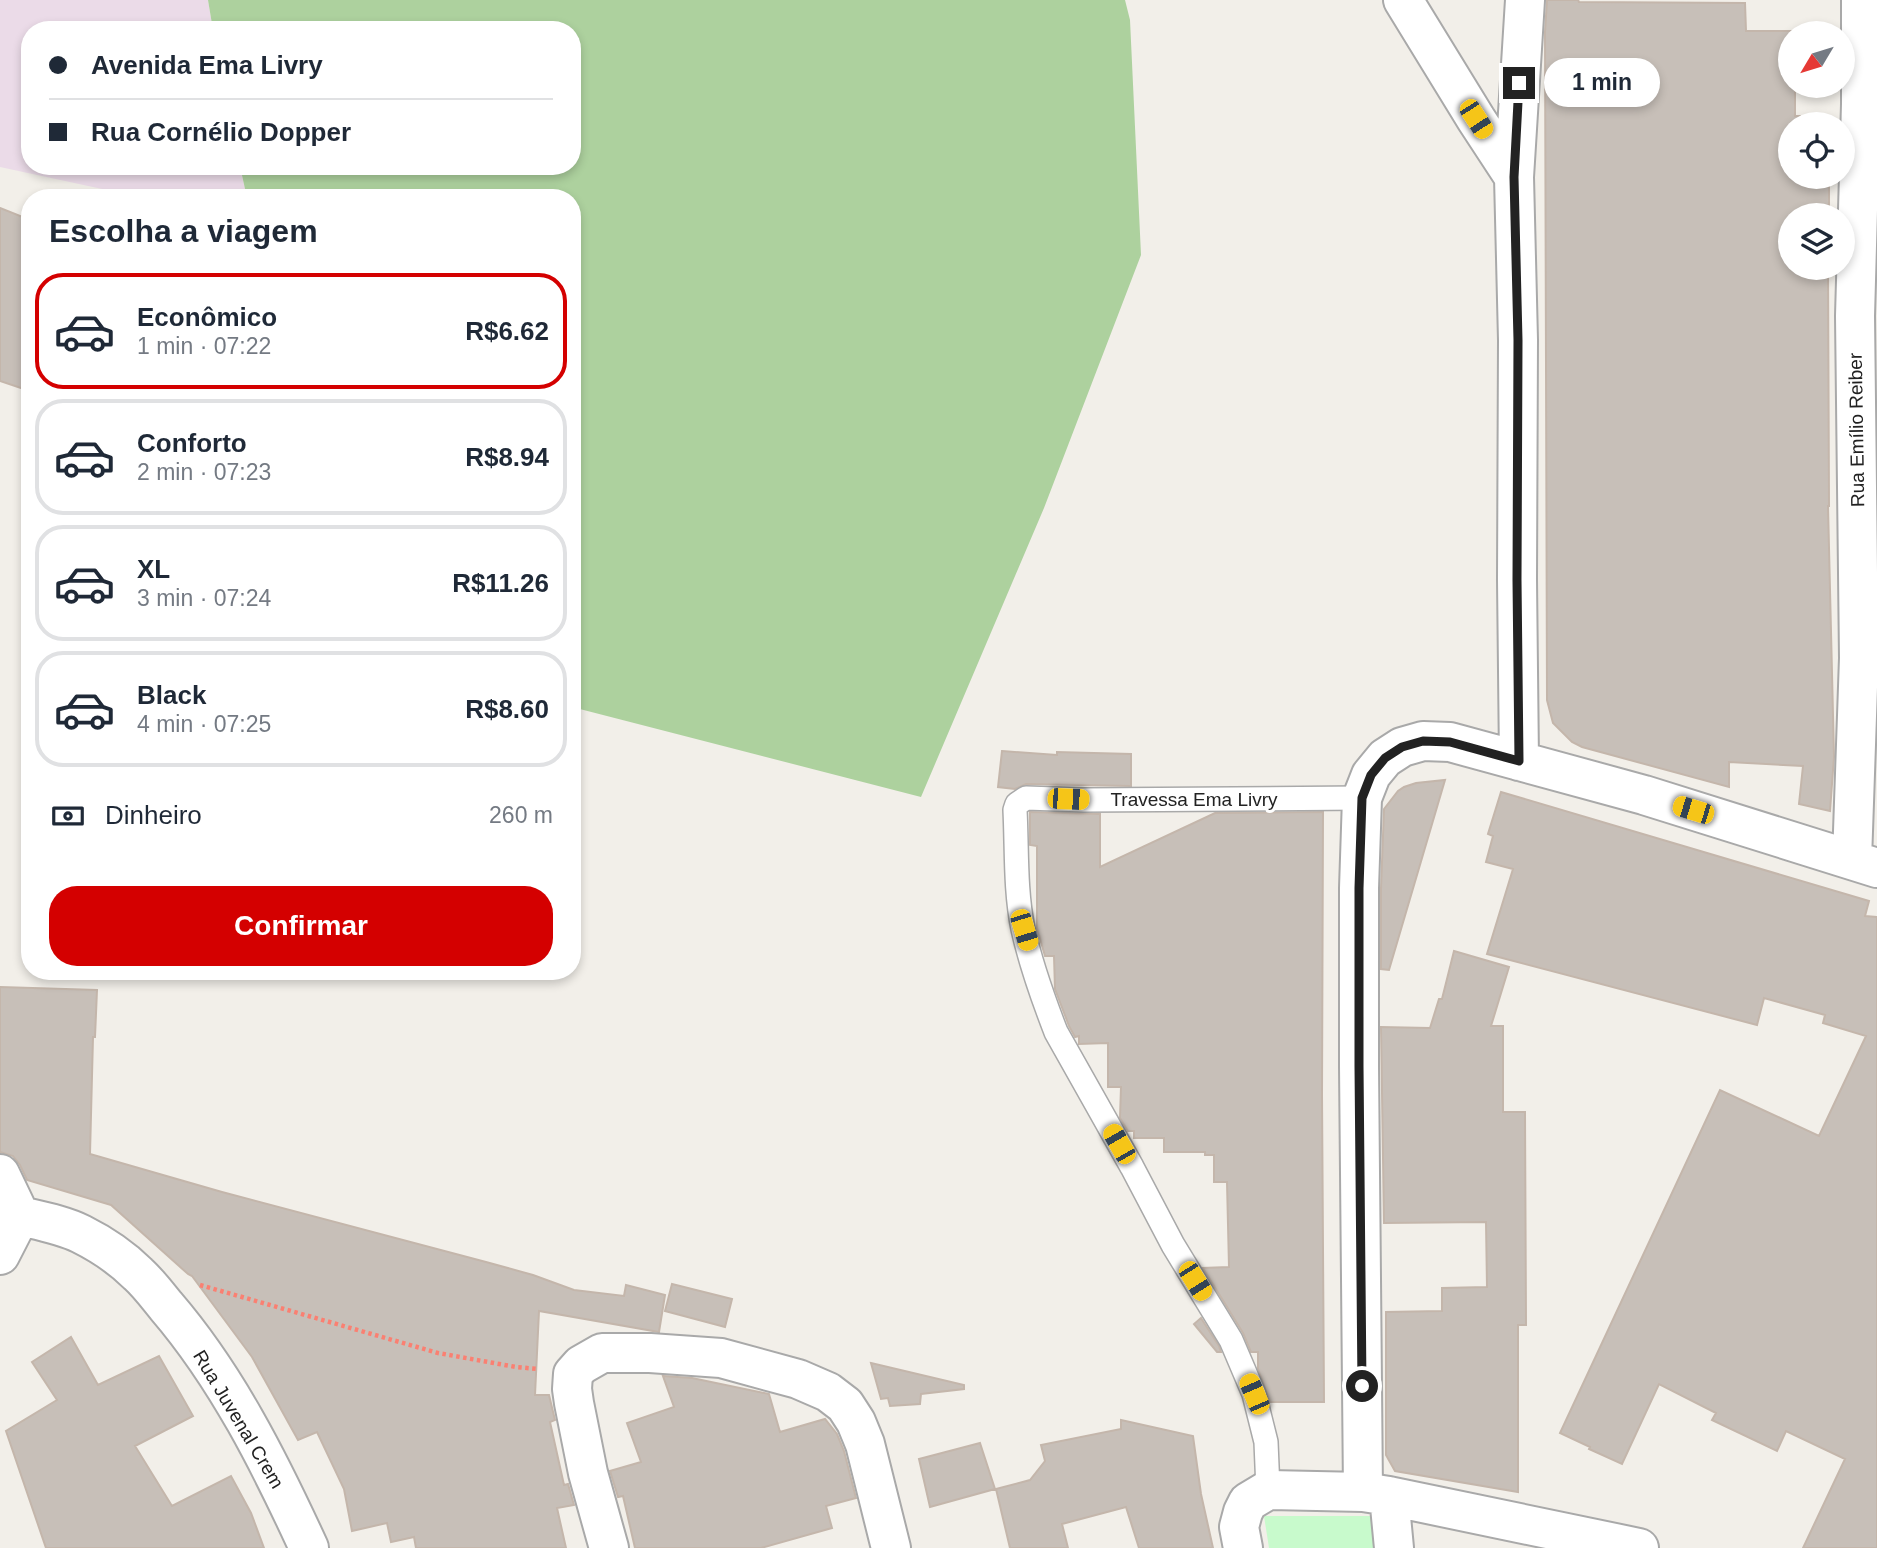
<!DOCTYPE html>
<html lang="pt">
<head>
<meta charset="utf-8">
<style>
	:root { --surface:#fff; --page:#f2f2f3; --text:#1f2937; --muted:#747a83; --line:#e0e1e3; --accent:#d40000 }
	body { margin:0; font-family:Helvetica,sans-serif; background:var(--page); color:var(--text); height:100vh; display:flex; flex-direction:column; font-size:26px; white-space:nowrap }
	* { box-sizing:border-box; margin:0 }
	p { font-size:23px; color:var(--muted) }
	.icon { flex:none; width:38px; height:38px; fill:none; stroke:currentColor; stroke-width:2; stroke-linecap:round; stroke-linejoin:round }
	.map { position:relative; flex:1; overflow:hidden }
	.side { position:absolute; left:21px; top:189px; width:560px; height:791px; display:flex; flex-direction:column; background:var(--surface); border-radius:28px; box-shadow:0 4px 10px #0003 }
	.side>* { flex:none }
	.guide { position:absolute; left:21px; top:21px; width:560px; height:154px; border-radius:28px; box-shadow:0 4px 10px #0003; display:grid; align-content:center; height:154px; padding:0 28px; background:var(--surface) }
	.needle { width:46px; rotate:232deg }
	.controls { position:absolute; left:1778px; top:21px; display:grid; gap:14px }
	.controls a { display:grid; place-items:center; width:77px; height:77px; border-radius:50%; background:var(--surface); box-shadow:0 4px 10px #0003; font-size:35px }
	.end { position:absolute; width:32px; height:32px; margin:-16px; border:9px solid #222; background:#fff; box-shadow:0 0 0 4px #fff }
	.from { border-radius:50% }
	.bubble { position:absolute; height:49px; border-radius:24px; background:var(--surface); box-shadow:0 4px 10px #0003; font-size:23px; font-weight:700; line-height:49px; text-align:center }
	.car { position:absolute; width:21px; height:42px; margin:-21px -10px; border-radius:9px; box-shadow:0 0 5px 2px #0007; background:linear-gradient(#f5c518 24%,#345 0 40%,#f5c518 0 76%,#345 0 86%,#f5c518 0) }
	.guide b { display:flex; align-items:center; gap:24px; height:66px; font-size:26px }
	.guide b+b { border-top:2px solid var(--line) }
	.guide i { width:18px; height:18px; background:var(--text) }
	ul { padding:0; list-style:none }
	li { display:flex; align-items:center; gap:21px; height:116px; margin:0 14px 10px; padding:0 14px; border:4px solid var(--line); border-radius:28px }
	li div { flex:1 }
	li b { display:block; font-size:26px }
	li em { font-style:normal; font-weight:700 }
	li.current { border-color:var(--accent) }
	li>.icon { width:63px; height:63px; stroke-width:1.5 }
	h2 { padding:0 28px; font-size:32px; line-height:84px }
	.pay { display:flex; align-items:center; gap:18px; height:77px; padding:0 28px; font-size:26px }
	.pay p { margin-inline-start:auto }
	.cta { display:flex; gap:14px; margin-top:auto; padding:14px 28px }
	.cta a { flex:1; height:80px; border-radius:28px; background:var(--accent); color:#fff; font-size:28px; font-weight:700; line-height:80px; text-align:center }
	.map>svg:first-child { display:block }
	.industrial { fill:#ebdbe8 }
	.forest { fill:#add19e }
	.park { fill:#c8facc }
	.building { fill:#c7bfb8; stroke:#c4b6ab; stroke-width:2 }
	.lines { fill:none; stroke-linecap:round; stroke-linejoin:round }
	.lane-casing { stroke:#a9a9a9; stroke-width:26 }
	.street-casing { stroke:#a9a9a9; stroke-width:42 }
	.path { stroke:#fa8072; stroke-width:4.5; stroke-dasharray:3.5 3.5; stroke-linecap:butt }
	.lane { stroke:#fff; stroke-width:23 }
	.street { stroke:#fff; stroke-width:38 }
	.route { stroke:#222; stroke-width:9 }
	.labels { text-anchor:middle; stroke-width:6; stroke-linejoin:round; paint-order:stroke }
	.street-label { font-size:19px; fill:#222; stroke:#fff }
</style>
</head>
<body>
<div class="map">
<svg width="1877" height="1548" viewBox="0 0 1877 1548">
	<rect width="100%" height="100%" fill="#f2efe9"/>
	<!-- industrial -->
	<path class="industrial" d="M0 0H208L213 30H30V166H240L247 198H144L0 167Z"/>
	<!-- forest -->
	<path class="forest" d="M208 0H1125L1130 20 1141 255 1044 508 921 797 572 707V198H247L240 166H572V30H213Z"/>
	<!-- park -->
	<path class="park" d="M1264 1516H1376L1378 1548H1269Z"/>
	<!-- building -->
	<path class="building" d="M1547 0H1578L1579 2 1745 3 1746 31H1792L1790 33V86H1795V116H1800V124H1790V177H1829V215H1790V268H1828L1829 506H1828L1834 757 1830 811 1799 804 1803 766 1729 762V787L1582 747 1572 742 1553 723 1547 700 1545 32Z
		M0 208 30 220V391L0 381Z
		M1002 751 1057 755V752L1131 754V786L1026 784 1015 789 998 787Z
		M1445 780 1389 970 1381 969V888L1384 809 1398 791 1404 787 1416 783Z
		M1501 792 1869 901 1865 916 1877 917V1548H1803L1845 1459 1786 1431 1777 1451 1712 1420 1716 1413 1659 1384 1622 1464 1589 1449 1590 1447 1560 1433 1720 1090 1819 1136 1866 1036 1823 1023 1825 1015 1764 998 1757 1025 1487 954 1513 869 1486 862 1493 836 1488 834Z
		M1030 812 1100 814V867L1215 813 1323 812 1322 1095 1324 1402H1270L1258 1369V1352H1251L1243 1333 1203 1268 1229 1267 1227 1182H1214V1155H1205V1152H1164V1138H1134V1131H1128L1120 1118 1121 1087H1108V1043L1079 1044V1036L1075 1037 1069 1026 1055 989 1054 956H1045L1037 928V846L1030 845Z
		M1454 951 1509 967 1491 1026H1503V1112H1525L1526 1325H1518V1492L1395 1471 1386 1455V1312L1442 1311V1288L1487 1287 1486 1222 1384 1223 1381 1027 1430 1028 1439 999H1442Z
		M0 987 97 990 95 1037H93L90 1154 222 1192 486 1262 533 1275 574 1290 624 1296 626 1285 665 1295 659 1332 539 1311 535 1395H549L555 1420 550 1422 564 1485 568 1484 574 1505 557 1508 566 1548H416L414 1537 391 1542 387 1523 352 1531 344 1489 317 1432 298 1440 252 1357 192 1276 188 1274 111 1205 27 1180 20 1165 13 1156 0 1152Z
		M672 1284 732 1299 725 1327 665 1311Z
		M1201 1318 1219 1346 1221 1352H1217L1194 1324Z
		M71 1337 98 1385 159 1356 193 1416 135 1446 172 1506 231 1476 251 1513 264 1548H46L6 1431 57 1400 32 1362Z
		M871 1363 964 1385V1389L921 1394 920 1404 890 1406 888 1398 881 1399Z
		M663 1376 692 1378 769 1394 780 1432 825 1419 837 1434 844 1451 856 1498 826 1506 832 1528 761 1548H635L623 1496 618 1497 610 1471 641 1462 627 1423 674 1407Z
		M1121 1420 1193 1436 1201 1494 1213 1548H1139L1126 1507 1062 1524 1068 1548H1010L996 1489 1030 1480 1045 1461 1041 1445 1121 1429Z
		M980 1443 995 1489 930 1507 919 1459Z"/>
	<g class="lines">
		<defs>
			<path id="lane" d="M1268 1490 1266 1442 1254 1394 1231 1340 1173 1245 1132 1167 1056 1032C1044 1001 1030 961 1023 929 1015 890 1017 849 1015 810L1017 804 1026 798 1084 800 1362 798"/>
			<path id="street" d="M1403 0 1476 119 1514 177
				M1519 761 1517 580 1518 340 1514 177 1525 0
				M1852 860 1859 658 1855 316 1861 104V0
				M0 1174 20 1216C41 1221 63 1225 81 1234 101 1244 122 1258 138 1274 148 1283 157 1295 166 1306 227 1377 270 1463 309 1548
				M0 1255 20 1216
				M1363 1492 1359 1066V888L1362 798 1371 775 1385 758 1402 747 1423 741 1450 742 1644 795 1877 868
				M1389 1496 1394 1548
				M609 1548 588 1473 574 1403 572 1389 573 1374 581 1365 602 1353H650L721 1358 798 1379 828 1392 845 1405 856 1422 865 1444 891 1548
				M1243 1548 1239 1527 1243 1512 1248 1502 1268 1490 1363 1492 1389 1496 1639 1548"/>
		</defs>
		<!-- lane casing -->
		<use href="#lane" class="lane-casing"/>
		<!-- street casing -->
		<use href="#street" class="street-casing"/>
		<!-- path -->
		<path class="path" d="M200 1285 438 1353 516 1367 538 1369"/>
		<!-- lane -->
		<use href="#lane" class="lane"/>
		<!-- street -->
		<use href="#street" class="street"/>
	</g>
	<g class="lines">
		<!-- route -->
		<path class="route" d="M1362 1386 1359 1066V888L1362 798 1371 775 1385 758 1402 747 1423 741 1450 742 1519 761 1517 580 1518 340 1514 177 1519 83"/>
	</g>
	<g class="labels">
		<!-- street labels -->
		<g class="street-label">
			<text transform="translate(1856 430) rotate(-91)" y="7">Rua Emílio Reiber</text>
			<text x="1194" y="806">Travessa Ema Livry</text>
			<text transform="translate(239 1419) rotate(59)" y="7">Rua Juvenal Crem</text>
		</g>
	</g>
</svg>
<div class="controls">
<a><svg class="needle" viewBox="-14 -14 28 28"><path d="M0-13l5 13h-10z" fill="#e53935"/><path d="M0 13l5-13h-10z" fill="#747a83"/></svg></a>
<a><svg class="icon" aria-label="locate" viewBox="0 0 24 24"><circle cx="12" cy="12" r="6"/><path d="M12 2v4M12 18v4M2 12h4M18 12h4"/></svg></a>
<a><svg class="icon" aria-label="layers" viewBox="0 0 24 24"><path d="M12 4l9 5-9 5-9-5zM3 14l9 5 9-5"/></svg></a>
</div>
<i class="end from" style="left:1362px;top:1386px"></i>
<i class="end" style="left:1519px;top:83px"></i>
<div class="bubble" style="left:1544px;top:58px;width:116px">1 min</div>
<i class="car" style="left:1476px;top:119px;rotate:147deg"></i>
<i class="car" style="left:1068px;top:799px;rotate:92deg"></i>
<i class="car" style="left:1693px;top:810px;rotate:287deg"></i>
<i class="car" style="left:1024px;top:930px;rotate:163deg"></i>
<i class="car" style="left:1119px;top:1144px;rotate:330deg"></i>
<i class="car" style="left:1195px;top:1281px;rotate:148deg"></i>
<i class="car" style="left:1254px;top:1394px;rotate:337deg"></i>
<div class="guide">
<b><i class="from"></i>Avenida Ema Livry</b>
<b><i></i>Rua Cornélio Dopper</b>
</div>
<section class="side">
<h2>Escolha a viagem</h2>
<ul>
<li class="current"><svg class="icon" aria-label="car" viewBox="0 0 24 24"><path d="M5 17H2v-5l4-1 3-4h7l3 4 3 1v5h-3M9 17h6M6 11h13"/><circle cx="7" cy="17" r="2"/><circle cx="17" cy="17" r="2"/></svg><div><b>Econômico</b><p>1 min · 07:22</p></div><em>R$6.62</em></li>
<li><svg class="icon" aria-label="car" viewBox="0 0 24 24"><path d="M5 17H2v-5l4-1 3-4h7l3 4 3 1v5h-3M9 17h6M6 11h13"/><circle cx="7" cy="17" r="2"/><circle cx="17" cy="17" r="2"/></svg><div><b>Conforto</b><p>2 min · 07:23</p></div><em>R$8.94</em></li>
<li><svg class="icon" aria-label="car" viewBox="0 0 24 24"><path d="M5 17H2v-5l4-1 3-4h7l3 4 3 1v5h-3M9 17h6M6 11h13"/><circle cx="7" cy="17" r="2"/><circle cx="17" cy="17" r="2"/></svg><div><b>XL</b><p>3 min · 07:24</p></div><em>R$11.26</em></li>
<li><svg class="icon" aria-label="car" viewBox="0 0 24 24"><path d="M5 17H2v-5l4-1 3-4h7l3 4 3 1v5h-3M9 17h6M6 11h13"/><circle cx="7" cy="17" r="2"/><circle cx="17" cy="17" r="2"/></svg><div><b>Black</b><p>4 min · 07:25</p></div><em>R$8.60</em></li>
</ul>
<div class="pay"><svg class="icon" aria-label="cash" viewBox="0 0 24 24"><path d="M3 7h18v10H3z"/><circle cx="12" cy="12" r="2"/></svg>Dinheiro<p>260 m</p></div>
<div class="cta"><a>Confirmar</a></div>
</section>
</div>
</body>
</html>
